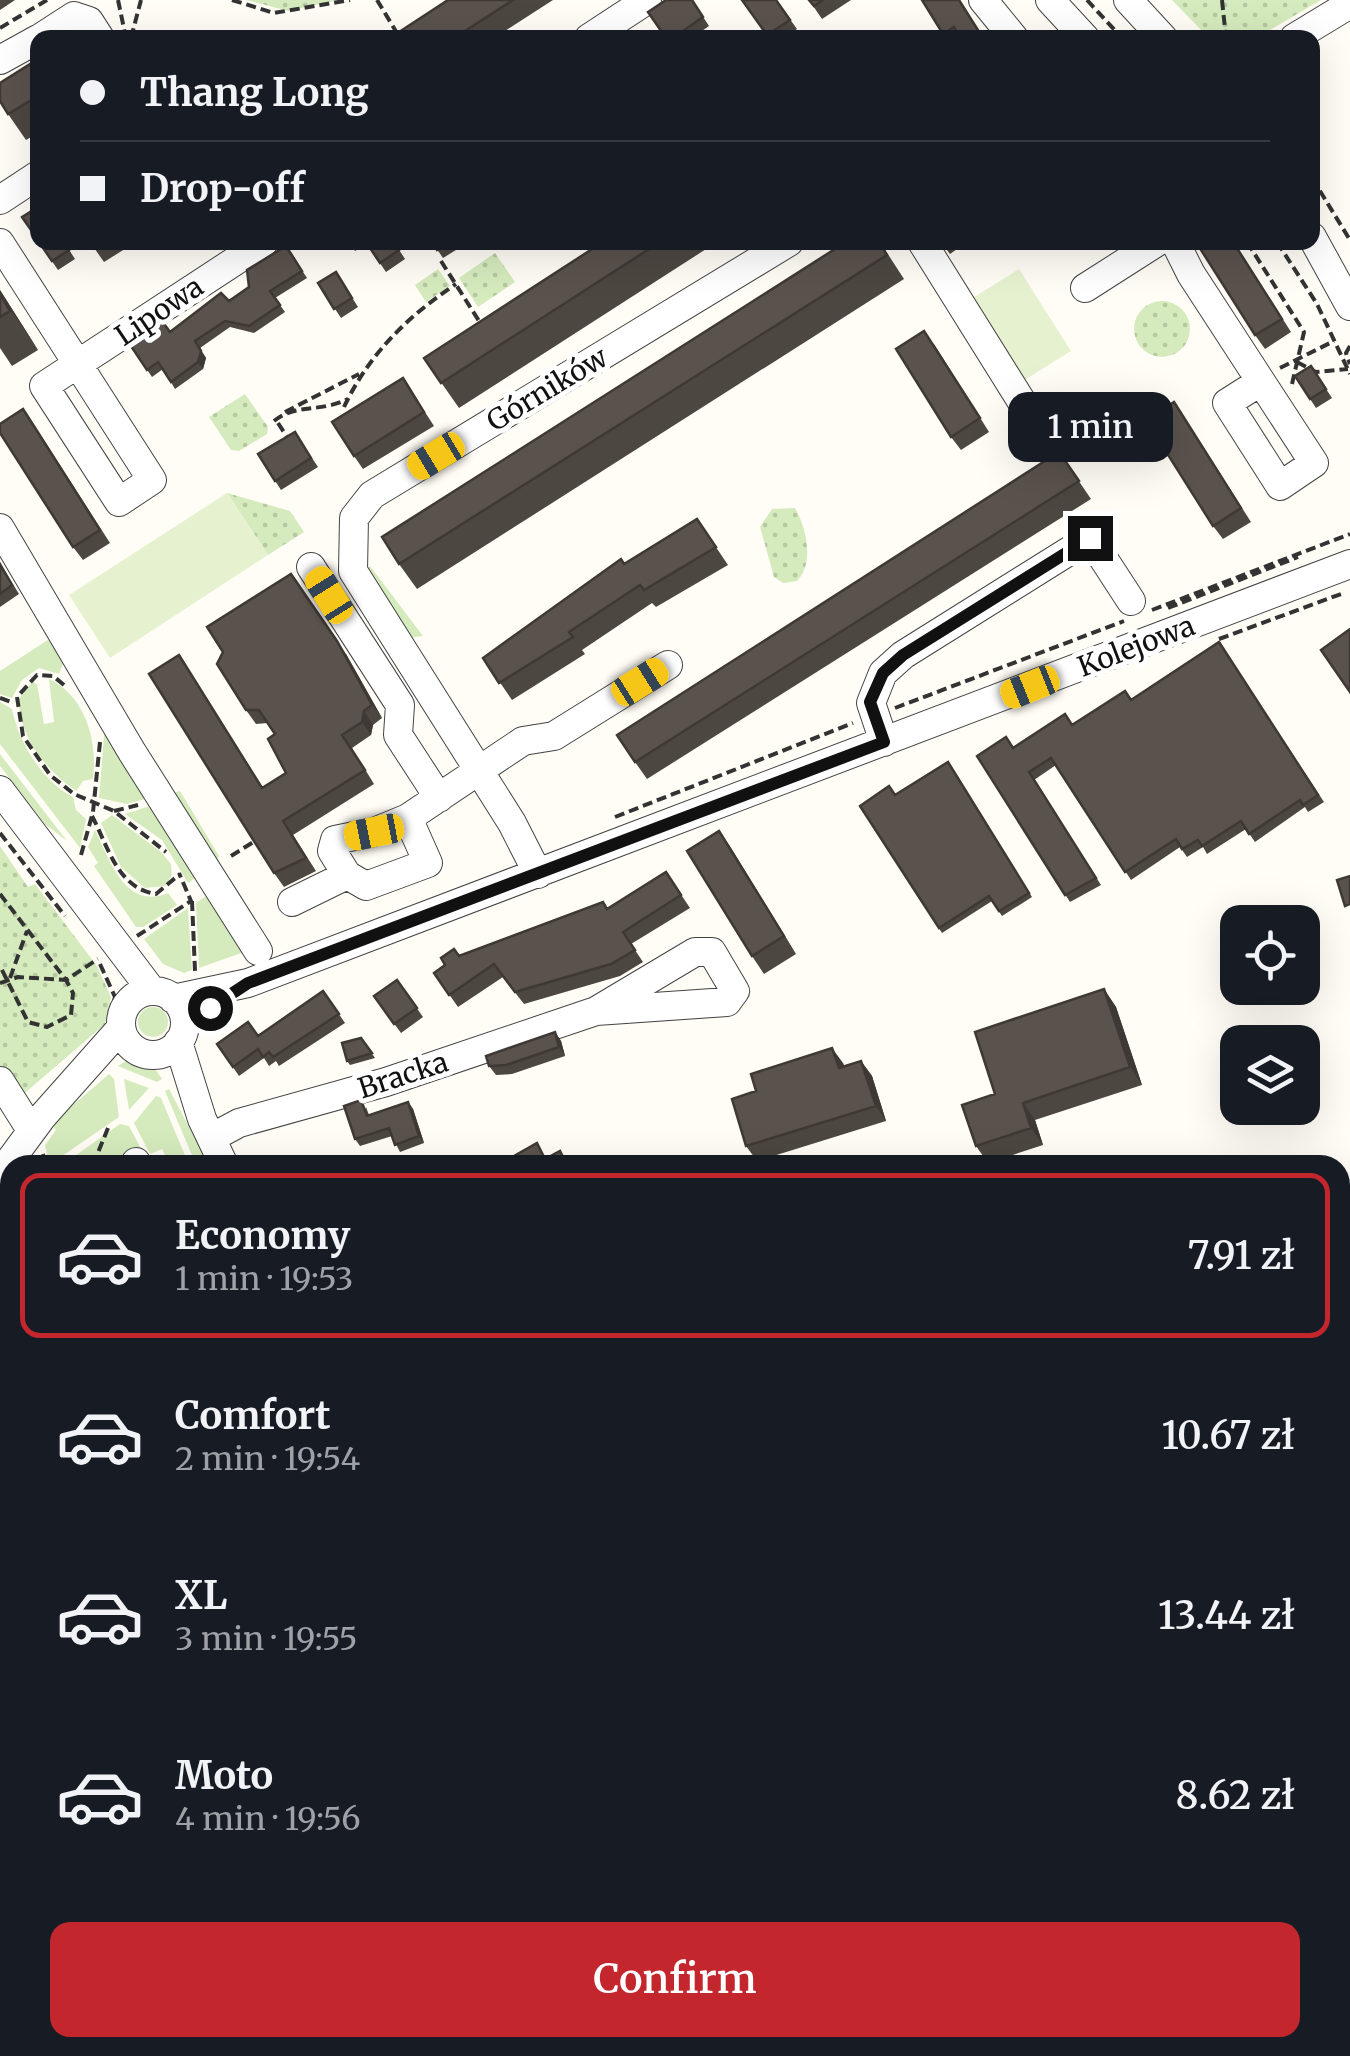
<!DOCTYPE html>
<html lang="en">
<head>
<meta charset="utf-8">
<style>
	:root { --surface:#171b24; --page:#20242c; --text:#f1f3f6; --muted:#9ea1a6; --line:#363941; --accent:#c4262e }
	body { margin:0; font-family:Merriweather,serif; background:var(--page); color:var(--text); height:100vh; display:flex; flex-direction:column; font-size:38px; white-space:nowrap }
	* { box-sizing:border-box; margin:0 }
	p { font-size:32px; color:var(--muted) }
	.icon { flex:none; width:55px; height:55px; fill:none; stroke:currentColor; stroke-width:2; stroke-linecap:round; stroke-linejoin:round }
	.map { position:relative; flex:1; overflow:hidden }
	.sheet { position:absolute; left:0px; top:1155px; width:1350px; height:902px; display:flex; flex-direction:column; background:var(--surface); border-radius:30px 30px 0 0; box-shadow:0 10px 40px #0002 }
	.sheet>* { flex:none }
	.banner { position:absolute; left:30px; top:30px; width:1290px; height:220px; border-radius:20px; box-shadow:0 10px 40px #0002; display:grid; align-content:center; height:220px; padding:0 50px; background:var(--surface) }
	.buttons { position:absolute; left:1220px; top:905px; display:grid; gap:20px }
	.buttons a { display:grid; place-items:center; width:100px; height:100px; border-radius:20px; background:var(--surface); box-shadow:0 10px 40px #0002; font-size:50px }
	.end { position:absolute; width:45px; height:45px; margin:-22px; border:12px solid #111; background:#fff; box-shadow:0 0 0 5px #fff }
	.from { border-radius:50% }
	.bubble { position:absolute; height:70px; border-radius:20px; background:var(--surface); box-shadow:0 10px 40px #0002; font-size:32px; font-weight:600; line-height:70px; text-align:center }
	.car { position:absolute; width:30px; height:60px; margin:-30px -15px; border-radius:12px; box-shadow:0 0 8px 2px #0007; background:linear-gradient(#f5c518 24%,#345 0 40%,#f5c518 0 76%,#345 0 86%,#f5c518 0) }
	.banner b { display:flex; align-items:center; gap:35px; height:95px; font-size:38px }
	.banner b+b { border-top:2px solid var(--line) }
	.banner i { width:25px; height:25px; background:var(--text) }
	ul { padding:18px 0 0; list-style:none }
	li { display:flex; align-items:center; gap:30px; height:165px; margin:0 20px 15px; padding:0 30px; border:5px solid transparent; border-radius:20px }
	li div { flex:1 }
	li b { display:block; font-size:38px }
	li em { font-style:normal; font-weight:600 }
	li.active { border-color:var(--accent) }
	li>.icon { width:90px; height:90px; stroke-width:1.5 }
	.cta { display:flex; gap:20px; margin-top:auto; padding:20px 50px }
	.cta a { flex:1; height:115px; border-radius:20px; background:var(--accent); color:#fff; font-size:40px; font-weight:600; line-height:115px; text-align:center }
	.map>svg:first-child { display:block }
	.grass { fill:#d5ebbd }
	.park { fill:url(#park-dots) }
	.pitch { fill:#e6f2cf }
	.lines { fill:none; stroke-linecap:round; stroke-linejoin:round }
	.minor-casing { stroke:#444; stroke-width:30 }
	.path { stroke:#333; stroke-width:4; stroke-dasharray:10 5; stroke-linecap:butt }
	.minor { stroke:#fff; stroke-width:28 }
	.wall { fill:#4d4742 }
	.shaded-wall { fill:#3f3936 }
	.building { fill:#5a524d; stroke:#3f3936; stroke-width:2.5 }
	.route { stroke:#111; stroke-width:12 }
	.labels { text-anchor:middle; stroke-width:10; stroke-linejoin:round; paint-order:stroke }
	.street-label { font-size:28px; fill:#111; stroke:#fff }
</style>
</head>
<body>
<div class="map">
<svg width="1350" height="2056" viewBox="0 0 1350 2056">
	<defs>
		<pattern id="park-dots" width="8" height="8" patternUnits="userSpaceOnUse" patternTransform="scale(2.5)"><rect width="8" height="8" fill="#d5ebbd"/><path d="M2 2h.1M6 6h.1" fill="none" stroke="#b6c8a1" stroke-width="1.8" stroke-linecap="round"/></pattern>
	</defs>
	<rect width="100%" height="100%" fill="#fffdf5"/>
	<!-- grass -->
	<path class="grass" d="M370 566 423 636 408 638 364 572Z
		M54 636 65 658 59 674 39 668 22 680 12 698 0 694V671Z
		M49 679C86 696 98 743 93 779L83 781 76 791C46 770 19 738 19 699L32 682 37 684 44 724 54 722Z
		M0 702 12 709C19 743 42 781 73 797L76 810 86 819 80 848 0 744Z
		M105 724 149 798 127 804 99 798Z
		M0 754 67 841 45 824 0 766Z
		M180 791 219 856 217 860 174 793Z
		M153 805 200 875 188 883 162 840 125 814Z
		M112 815 161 852 171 864 172 875 165 886 145 888 121 867 101 823Z
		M95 830C110 860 125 911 168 893L177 905 143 927H136L94 866 98 863 88 847Z
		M209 894 247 951 199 968 196 903Z
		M188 908 192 970 184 973 163 964 144 939Z
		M138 1022a15 15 0 1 1 30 0a15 15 0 1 1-30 0Z
		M129 1059 151 1063 162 1079 157 1082 118 1066Z
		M109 1074 114 1079 119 1117 49 1165 45 1145 56 1130 51 1124Z
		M124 1079 149 1088 129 1110Z
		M169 1089 209 1165H196L165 1091Z
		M156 1096 161 1098 189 1165H170L162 1149 150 1154 134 1123Z
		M120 1124 129 1126 145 1156 129 1165H62Z"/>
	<!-- park -->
	<path class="park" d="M246 0H338L288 11Z
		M1172 0H1321L1258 37H1208Z
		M495 253 515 282 478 307 459 278Z
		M438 269 450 286 426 302 415 285Z
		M1134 329a28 28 0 1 1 56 0a28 28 0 1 1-56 0Z
		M245 394 268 427 267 434 239 451 231 450 209 417Z
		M227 493 290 511 304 532 268 555Z
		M795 508C806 527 815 563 797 581L783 583 774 577 760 527 772 509Z
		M0 846 28 887 35 884 97 966 111 997 105 1024 19 1098 0 1067Z
		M516 2048H683L686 2056H523Z"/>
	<!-- pitch -->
	<path class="pitch" d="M1019 269 1071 351 1023 381 971 299Z
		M227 493 268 555 110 658 69 595Z"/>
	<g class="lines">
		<defs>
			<path id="minor" d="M983 0 1014 38
				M1050 0 1085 38
				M1128 0 1163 38
				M40 38 74 16 89 21 100 38
				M589 38 647 0
				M1294 38 1350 4
				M0 60 38 39
				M0 200 38 175
				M1312 237 1350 306
				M922 242 1037 426
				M1175 242 1191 274 1314 463 1280 486 1227 403 1260 382
				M0 243 152 480 119 502 44 386 264 242
				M1085 288 1157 242
				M0 528 132 752 258 951
				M311 567 400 705 398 735 439 798
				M884 742 871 703 883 673 903 655 1090 538 1131 601
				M0 790 152 991
				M538 874 512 823 353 571 354 518 372 495 789 242
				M347 875 332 851 335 840 374 832 408 818 523 741 554 736 668 665
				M292 902 347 875 366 886 428 863 408 818
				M121 1023a32 32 0 1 1 64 0a32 32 0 1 1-64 0Z
				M173 999 248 983 1350 564
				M178 1042 202 1119 224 1165
				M0 1081 31 1130
				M211 1138 239 1123 386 1082 596 1011 695 952H712L735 991 727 1002 596 1011
				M136 1162 138 1165
				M0 1174 42 1117 121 1028
				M0 1238 10 1229
				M0 1564 10 1555
				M0 1885 4 1874
				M328 2048H337
				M717 2048 722 2056"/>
		</defs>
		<!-- minor casing -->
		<use href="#minor" class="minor-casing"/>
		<!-- path -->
		<path class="path" d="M118 0 126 38
			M232 0 274 13 350 0
			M377 0 400 38
			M1087 0 1122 38
			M1222 0 1226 38
			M0 28 47 0
			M131 38 141 0
			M1312 178 1350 240
			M1247 242 1304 332 1292 384
			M1277 242 1317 304 1350 374
			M441 261 479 321
			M1350 346 1346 353 1350 364
			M1297 362 1316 372 1348 369
			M1280 368 1334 341
			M344 407C369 354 408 316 456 284
			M285 412 359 374
			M274 421C296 403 320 413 348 399
			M278 423 287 437
			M1168 608 1298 557
			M1152 610 1350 534
			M1219 639 1341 594
			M64 685 53 676 37 675 17 697 23 736 50 775 74 794 114 811 166 852
			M0 698 14 703
			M895 708 1124 621
			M114 811 138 805
			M92 816C108 846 117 888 156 894L180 874
			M615 817 853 723
			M0 833 65 916
			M81 855 93 812 100 742
			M231 856 255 841
			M0 894 66 980 73 993 71 1015 47 1027 28 1022 0 966
			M192 901 195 971
			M137 936 191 901 179 873
			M100 964 115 997 113 1005
			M10 978 27 931
			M0 983 18 977 66 980 98 959
			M43 1154 46 1165
			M93 1165 108 1128
			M536 2048 541 2056
			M576 2048 581 2056
			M651 2048 653 2056"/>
		<!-- minor -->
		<use href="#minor" class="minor"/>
	</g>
	<!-- wall -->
	<path class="wall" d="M0 0H15L0 10Z
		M448 0H553L494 38H390Z
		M692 0 709 26 692 38H666Z
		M742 0H776L797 29 783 38H769Z
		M809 0H851L822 19Z
		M922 0 984 38H946Z
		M38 59V133L26 140 8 114Z
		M39 242H64L75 259 58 270Z
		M90 242H136L104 262Z
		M349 242H394L405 259 386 272 367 244 355 251Z
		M432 242H469L443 258Z
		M603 242H717L459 408 424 358Z
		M880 242 904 279 417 589 399 564Z
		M941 242H967L950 254Z
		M1234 242 1291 332 1265 349 1255 335Z
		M286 246 307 278 275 298 285 312 254 333 230 327 200 348 206 358 203 369 175 389 163 369 152 377 129 343 170 332 229 301 249 287Z
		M336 272 358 307 341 318 318 283Z
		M0 290 38 350 12 366 0 348Z
		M934 344 989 432 961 450 951 437Z
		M1311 366 1332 398 1316 408 1295 376Z
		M403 378 434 426 363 469 354 456Z
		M1183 415 1251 522 1223 539 1213 526Z
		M33 423 110 543 83 560 73 547Z
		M295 432 318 467 281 490 258 454Z
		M1059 452 1091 499 647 779 635 762Z
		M697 519 728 565 656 607 652 603 582 650 585 654 512 700 483 658 624 564Z
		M0 563 19 594 0 607Z
		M1219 642 1324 802 1308 812 1305 807 1255 842 1246 829 1207 854 1203 847 1187 857 1180 847 1131 880 1056 765 1034 780 1101 885 1070 902 977 756 1014 748 1131 700Z
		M346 654 382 718 373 725 371 735 352 748 374 784 293 835 316 871 284 887 274 873 188 669 263 788 286 773 275 734 268 723 256 724 246 710Z
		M948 762 1032 897 1002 916 992 901 942 933 860 806 895 795Z
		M719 831 796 954 764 974 752 956Z
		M666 872 690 908 631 944 643 962 620 976 524 1004 503 977 458 1007 434 973 459 956 607 909Z
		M397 980 423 1017 401 1033 374 996Z
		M1104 989 1116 1007 1142 1085 1035 1120 1043 1145 988 1163 976 1146 995 1094Z
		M323 991 345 1023 279 1066 276 1061 269 1066 264 1058 239 1076 217 1044 258 1036Z
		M555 1032 561 1041 565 1056 512 1074 496 1075 489 1066Z
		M361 1038 375 1058 350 1065 347 1061Z
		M861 1061 872 1076 886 1121 757 1161 746 1146 756 1091 843 1063 844 1066Z
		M408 1102 413 1109 424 1143 400 1152 392 1136 360 1146 355 1139 366 1107 369 1115Z
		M10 1249V1302L0 1310V1258Z
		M0 1324 5 1332 0 1337Z
		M1350 1369V1461L1341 1464 1340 1372Z
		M0 1790 10 1793V1830L0 1827Z
		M0 1918H10V1959L0 1956Z
		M0 2010 3 2011 33 2048 30 2056H11L0 2053Z
		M395 2048H470L460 2056H392Z
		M855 2048H878L863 2056H861Z"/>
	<!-- shaded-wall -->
	<path class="shaded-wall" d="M0 290 38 350 0 294Z
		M201 351 206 358 203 369 198 362Z
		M291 574 346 654 382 718 372 705Z
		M364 711 373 725 371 735 362 722Z
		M719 831 731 848 796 954 784 936Z
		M1104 989 1116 1007 1142 1085 1130 1067Z
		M555 1032 561 1041 565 1056 559 1047Z
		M832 1048 843 1063 849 1083 839 1068Z
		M861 1061 872 1076 886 1121 876 1106Z
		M408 1102 413 1109 424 1143 419 1136Z
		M1023 1103 1035 1120 1043 1145 1031 1128Z
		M24 2048H33L30 2056H25L22 2052Z"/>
	<!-- building -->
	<path class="building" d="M448 0H513L454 38H390Z
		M666 0H692L703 17 673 38H666L648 12Z
		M742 0H776L790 20 767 35Z
		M809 0H823L814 6Z
		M922 0H959L983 38H960L954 27 943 34Z
		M38 59V96L8 114 0 101V83Z
		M38 207V240L22 217Z
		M39 242H64L69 250 52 261Z
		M366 242H394L399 250 380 263Z
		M432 242H449L437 250Z
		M603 242H660L441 383 424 358Z
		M846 242H879L887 255 399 564 382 537Z
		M1196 242H1233L1282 319 1255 335Z
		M286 246 302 271 270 291 280 305 249 326 225 321 195 341 201 351 198 362 171 382 158 362 147 370 129 343 162 321 170 332 221 293 229 301 249 287 247 270Z
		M336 272 352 298 334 309 318 283Z
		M0 294 10 311 0 317Z
		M924 331 980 418 951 437 896 349Z
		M1311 366 1326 389 1310 399 1295 376Z
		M403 378 424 412 354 456 332 422Z
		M1174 402 1241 508 1213 526 1146 420Z
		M23 409 100 530 73 547 0 433V424Z
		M295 432 311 458 275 481 258 454Z
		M1059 452 1079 481 635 762 617 735Z
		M697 519 716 547 644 590 640 585 569 632 573 637 499 683 483 658 621 559 624 564Z
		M0 564 12 585 0 594Z
		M291 574 337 641 372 705 364 711 362 722 342 735 365 770 283 821 306 858 274 873 149 674 179 655 262 788 286 773 268 739 275 734 259 710H246L217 664 223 652 207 627Z
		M1350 629V692L1321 650Z
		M1219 642 1318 795 1303 805 1300 800 1249 834 1241 821 1202 846 1198 840 1182 849 1176 839 1125 872 1051 758 1029 772 1096 878 1065 895 977 756 1006 737 1013 748 1065 714 1072 725 1125 691 1131 700Z
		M948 762 1029 893 999 911 989 896 939 928 860 806 889 786 895 795Z
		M719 831 784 936 752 956 687 851Z
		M666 872 681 895 623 932 635 950 611 964 515 992 494 964 449 995 434 973 445 965 441 958 454 949 459 956 603 902 607 909Z
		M1350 876V904L1345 906 1337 880Z
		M397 980 417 1008 394 1024 374 996Z
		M1104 989 1130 1067 1023 1103 1031 1128 976 1146 962 1105 995 1094 975 1032Z
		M323 991 339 1014 273 1057 269 1052 263 1057 258 1049 233 1067 217 1044 248 1022 258 1036Z
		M555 1032 559 1047 506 1065 489 1066 486 1056Z
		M361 1038 372 1053 347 1061 342 1043Z
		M832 1048 839 1068 861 1061 876 1106 746 1146 732 1099 756 1091 751 1074Z
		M361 1100 367 1116 408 1102 419 1136 395 1145 389 1128 355 1139 344 1106Z
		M537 1143 545 1159 560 1151 567 1165H498Z
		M318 1159 321 1165H302Z
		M10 1249V1290L0 1297V1258Z
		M1350 1369V1441L1340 1444V1372Z
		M10 1468V1497L0 1486V1476Z
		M10 1594V1606L4 1599Z
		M0 1790 10 1793V1822L0 1820Z
		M1350 1823V1856L1340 1841V1830Z
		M1 1915 10 1918V1951L0 1949Z
		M1350 1942V1974L1340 1959V1948Z
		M7 1996 10 1997V2048H24L22 2052 0 2046V2010L3 2011Z
		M180 2048H233L234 2049 229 2056H187Z
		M395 2048H454L444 2056H392L390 2054Z
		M1079 2048H1111L1117 2056H1084Z
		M1166 2048H1184L1186 2051 1179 2056H1172Z
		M1233 2048H1278L1284 2056H1239Z"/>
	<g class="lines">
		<!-- route -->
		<path class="route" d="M210 1008 248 983 884 742 870 702 883 673 903 655 1090 538"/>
	</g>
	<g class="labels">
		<!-- street labels -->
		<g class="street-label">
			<text transform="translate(159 311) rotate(-34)" y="10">Lipowa</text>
			<text transform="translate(547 389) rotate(-31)" y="10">Górników</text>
			<text transform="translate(1136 646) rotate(-21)" y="10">Kolejowa</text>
			<text transform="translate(403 1075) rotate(-18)" y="10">Bracka</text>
		</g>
	</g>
</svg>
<div class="buttons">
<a><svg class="icon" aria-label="locate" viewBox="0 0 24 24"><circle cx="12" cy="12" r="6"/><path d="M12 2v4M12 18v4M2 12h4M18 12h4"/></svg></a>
<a><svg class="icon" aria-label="layers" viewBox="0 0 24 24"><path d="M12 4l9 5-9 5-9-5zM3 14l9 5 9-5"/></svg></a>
</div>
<i class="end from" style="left:210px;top:1008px"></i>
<i class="end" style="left:1090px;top:538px"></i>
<div class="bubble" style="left:1008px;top:392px;width:165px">1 min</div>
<i class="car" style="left:436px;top:456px;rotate:239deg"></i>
<i class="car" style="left:329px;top:595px;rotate:328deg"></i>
<i class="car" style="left:640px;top:682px;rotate:58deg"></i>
<i class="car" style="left:1030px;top:687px;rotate:248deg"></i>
<i class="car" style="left:374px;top:832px;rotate:259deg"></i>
<div class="banner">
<b><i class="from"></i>Thang Long</b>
<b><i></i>Drop-off</b>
</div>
<section class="sheet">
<ul>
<li class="active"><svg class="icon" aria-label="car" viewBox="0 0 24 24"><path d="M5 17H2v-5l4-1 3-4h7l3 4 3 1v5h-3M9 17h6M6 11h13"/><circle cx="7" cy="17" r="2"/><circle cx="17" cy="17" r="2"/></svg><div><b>Economy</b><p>1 min · 19:53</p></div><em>7.91 zł</em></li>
<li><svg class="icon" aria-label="car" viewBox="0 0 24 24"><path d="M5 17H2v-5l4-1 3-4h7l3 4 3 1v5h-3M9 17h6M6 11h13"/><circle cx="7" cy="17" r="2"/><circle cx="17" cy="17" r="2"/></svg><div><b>Comfort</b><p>2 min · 19:54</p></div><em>10.67 zł</em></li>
<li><svg class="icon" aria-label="car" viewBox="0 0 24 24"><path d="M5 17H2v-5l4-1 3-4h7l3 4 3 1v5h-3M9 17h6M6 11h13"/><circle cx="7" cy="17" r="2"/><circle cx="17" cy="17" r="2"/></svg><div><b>XL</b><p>3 min · 19:55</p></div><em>13.44 zł</em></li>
<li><svg class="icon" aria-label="car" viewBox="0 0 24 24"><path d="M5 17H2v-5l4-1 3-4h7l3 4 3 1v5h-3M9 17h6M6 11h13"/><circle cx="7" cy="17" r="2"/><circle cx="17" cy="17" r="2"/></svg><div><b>Moto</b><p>4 min · 19:56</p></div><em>8.62 zł</em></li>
</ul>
<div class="cta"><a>Confirm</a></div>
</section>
</div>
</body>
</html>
